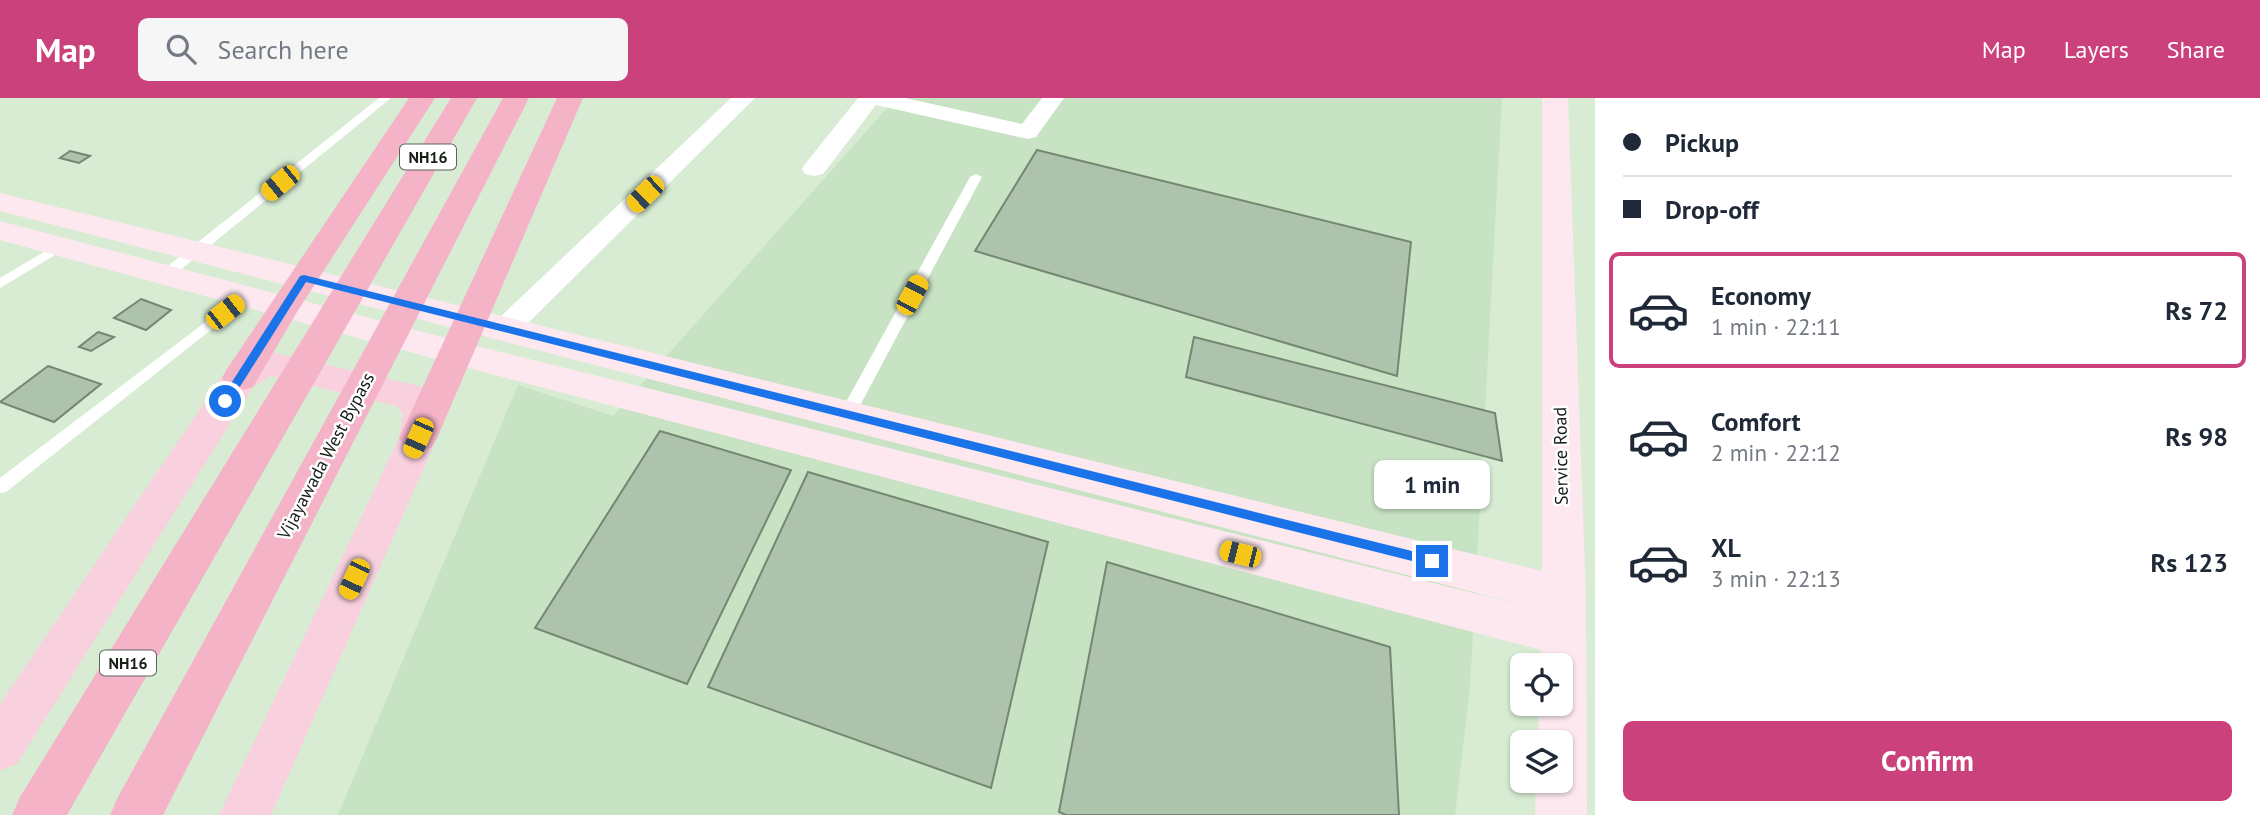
<!DOCTYPE html>
<html lang="en">
<head>
<meta charset="utf-8">
<style>
	:root { --surface:#fff; --page:#f6f6f7; --text:#1f2937; --muted:#747a83; --line:#e0e1e3; --accent:#ca417b }
	body { margin:0; font-family:"PT Sans",sans-serif; background:var(--page); color:var(--text); height:100vh; display:flex; flex-direction:column; font-size:26px; white-space:nowrap }
	* { box-sizing:border-box; margin:0 }
	p { font-size:23px; color:var(--muted) }
	.icon { flex:none; width:38px; height:38px; fill:none; stroke:currentColor; stroke-width:2; stroke-linecap:round; stroke-linejoin:round }
	.map { position:relative; flex:1; overflow:hidden }
	.drawer { display:flex; flex-direction:column; background:var(--surface); width:665px }
	.drawer>* { flex:none }
	.top-card { display:grid; align-content:center; height:154px; padding:0 28px; background:var(--surface) }
	.buttons { position:absolute; left:1510px; top:555px; display:grid; gap:14px }
	.buttons a { display:grid; place-items:center; width:63px; height:63px; border-radius:10px; background:var(--surface); box-shadow:0 2px 5px #0004; font-size:35px }
	.end { position:absolute; width:32px; height:32px; margin:-16px; border:9px solid #1a73e8; background:#fff; box-shadow:0 0 0 4px #fff }
	.from { border-radius:50% }
	.bubble { position:absolute; height:49px; border-radius:10px; background:var(--surface); box-shadow:0 2px 5px #0004; font-size:23px; font-weight:800; line-height:49px; text-align:center }
	.car { position:absolute; width:21px; height:42px; margin:-21px -10px; border-radius:9px; box-shadow:0 0 5px 2px #0007; background:linear-gradient(#f5c518 24%,#345 0 40%,#f5c518 0 76%,#345 0 86%,#f5c518 0) }
	.top-card b { display:flex; align-items:center; gap:24px; height:66px; font-size:26px }
	.top-card b+b { border-top:2px solid var(--line) }
	.top-card i { width:18px; height:18px; background:var(--text) }
	ul { padding:0; list-style:none }
	li { display:flex; align-items:center; gap:21px; height:116px; margin:0 14px 10px; padding:0 14px; border:4px solid transparent; border-radius:10px }
	li div { flex:1 }
	li b { display:block; font-size:26px }
	li em { font-style:normal; font-weight:800 }
	li.current { border-color:var(--accent) }
	li>.icon { width:63px; height:63px; stroke-width:1.5 }
	.primary-button { display:flex; gap:14px; margin-top:auto; padding:14px 28px }
	.primary-button a { flex:1; height:80px; border-radius:10px; background:var(--accent); color:#fff; font-size:28px; font-weight:800; line-height:80px; text-align:center }
	header { display:flex; align-items:center; gap:42px; box-sizing:border-box; height:98px; padding:0 35px; background:var(--accent); color:#fff }
	header strong { font-size:33px }
	nav { display:flex; gap:38px; margin-inline-start:auto; font-size:24px }
	.search { width:490px; height:63px; background:var(--page); display:flex; align-items:center; gap:18px; box-sizing:border-box; padding:0 24px; border-radius:10px; color:var(--muted); font-size:26px }
	main { display:flex; flex:1; min-height:0 }
	.map>svg:first-child { display:block }
	.built { fill:#c8e2c4 }
	.building { fill:#aec3ab; stroke:#748771; stroke-width:2 }
	.lines { fill:none; stroke-linecap:round; stroke-linejoin:round }
	.lane { fill:#fff; fill-rule:evenodd }
	.street { fill:#fff; fill-rule:evenodd }
	.secondary { fill:#fce8ee; fill-rule:evenodd }
	.primary { fill:#f9d1de; fill-rule:evenodd }
	.highway { fill:#f5b3c8; fill-rule:evenodd }
	.route { fill:#1a73e8 }
	.labels { text-anchor:middle; stroke-width:5; stroke-linejoin:round; paint-order:stroke }
	.shield { fill:#fff; stroke:#5d625b; stroke-width:2 }
	.shield-label { font-size:16px; font-weight:bold; fill:#171e15 }
	.street-label { font-size:18px; fill:#171e15; stroke:#fff }
</style>
</head>
<body>
<header>
<strong>Map</strong>
<div class="search"><svg class="icon" aria-label="search" viewBox="0 0 24 24"><circle cx="10" cy="10" r="6"/><path d="M15 15l6 6"/></svg>Search here</div>
<nav><a>Map</a><a>Layers</a><a>Share</a></nav>
</header>
<main>
<div class="map">
<svg width="1595" height="717" viewBox="0 0 1595 717">
	<rect width="100%" height="100%" fill="#d7ecd3"/>
	<!-- built -->
	<path class="built" d="M896 0H1502L1470 589 1455 717H338L518 287 613 318Z"/>
	<!-- building -->
	<path class="building" d="M1037 52 1411 144 1397 278 975 153Z
		M70 53 90 58 79 65 60 60Z
		M141 201 171 212 146 232 114 220Z
		M98 234 114 239 91 253 79 249Z
		M1194 239 1495 315 1502 363 1186 279Z
		M48 268 101 286 54 324 0 304Z
		M660 333 791 372 687 586 535 530Z
		M808 374 1048 444 991 690 708 589Z
		M1107 464 1390 549 1399 717H1066L1059 714Z"/>
	<g class="lines">
		<!-- lane -->
		<path class="lane" d="M379 0H391L173 178H163V172Z
			M976 76 982 79 856 315 853 319H843L840 315 970 79Z
			M61 144 67 148 65 151 0 190V180Z
			M245 194 250 195V201L6 394 0 395V380Z"/>
		<!-- street -->
		<path class="street" d="M731 0H755L516 237 506 240 496 237 491 230 496 223Z
			M858 0H905L1022 26 1042 0H1064L1036 39 1028 41 876 7 823 76 814 78 805 76 802 71 805 66Z"/>
		<!-- secondary -->
		<path class="secondary" d="M1542 0H1568L1586 497 1587 717H1535L1536 682H1561V644H1538L1539 606H1561V567H1540L1541 552 457 267 0 142V123L457 243 1542 512 0 113V95L1542 473Z"/>
		<!-- primary -->
		<path class="primary" d="M271 254 420 288C440 302 439 317 437 340L271 717H219L399 340 403 316 396 308 271 278 253 289 17 666 0 673V606L227 271 242 261Z"/>
		<!-- highway -->
		<path class="highway" d="M409 0H435L297 214 253 289 240 293 227 289 222 280 227 271Z
			M451 0H477L67 717H12L20 699Z
			M503 0H529L163 717H110L118 699Z
			M557 0H583L437 340 431 350 418 354 405 350 399 340Z"/>
	</g>
	<!-- route -->
	<path class="route" d="M304 177 1432 458 1438 463 1432 468 306 184 229 306H221V301L300 178Z"/>
	<g class="labels">
		<!-- shield labels -->
		<g class="shield">
			<rect x="400" y="46.5" width="56" height="25" rx="5"/>
			<rect x="100" y="552.5" width="56" height="25" rx="5"/>
		</g>
		<g class="shield-label">
			<text x="428" y="65">NH16</text>
			<text x="128" y="571">NH16</text>
		</g>
		<!-- street labels -->
		<g class="street-label">
			<text transform="translate(326 358) rotate(-62)" y="6">Vijayawada West Bypass</text>
			<text transform="translate(1561 358) rotate(-91)" y="6">Service Road</text>
		</g>
	</g>
</svg>
<div class="buttons">
<a><svg class="icon" aria-label="locate" viewBox="0 0 24 24"><circle cx="12" cy="12" r="6"/><path d="M12 2v4M12 18v4M2 12h4M18 12h4"/></svg></a>
<a><svg class="icon" aria-label="layers" viewBox="0 0 24 24"><path d="M12 4l9 5-9 5-9-5zM3 14l9 5 9-5"/></svg></a>
</div>
<i class="end from" style="left:225px;top:303px"></i>
<i class="end" style="left:1432px;top:463px"></i>
<div class="bubble" style="left:1374px;top:362px;width:116px">1 min</div>
<i class="car" style="left:280px;top:85px;rotate:231deg"></i>
<i class="car" style="left:645px;top:96px;rotate:226deg"></i>
<i class="car" style="left:912px;top:197px;rotate:28deg"></i>
<i class="car" style="left:225px;top:214px;rotate:52deg"></i>
<i class="car" style="left:418px;top:340px;rotate:204deg"></i>
<i class="car" style="left:1240px;top:456px;rotate:284deg"></i>
<i class="car" style="left:354px;top:481px;rotate:205deg"></i>
</div>
<section class="drawer">
<div class="top-card">
<b><i class="from"></i>Pickup</b>
<b><i></i>Drop-off</b>
</div>
<ul>
<li class="current"><svg class="icon" aria-label="car" viewBox="0 0 24 24"><path d="M5 17H2v-5l4-1 3-4h7l3 4 3 1v5h-3M9 17h6M6 11h13"/><circle cx="7" cy="17" r="2"/><circle cx="17" cy="17" r="2"/></svg><div><b>Economy</b><p>1 min · 22:11</p></div><em>Rs 72</em></li>
<li><svg class="icon" aria-label="car" viewBox="0 0 24 24"><path d="M5 17H2v-5l4-1 3-4h7l3 4 3 1v5h-3M9 17h6M6 11h13"/><circle cx="7" cy="17" r="2"/><circle cx="17" cy="17" r="2"/></svg><div><b>Comfort</b><p>2 min · 22:12</p></div><em>Rs 98</em></li>
<li><svg class="icon" aria-label="car" viewBox="0 0 24 24"><path d="M5 17H2v-5l4-1 3-4h7l3 4 3 1v5h-3M9 17h6M6 11h13"/><circle cx="7" cy="17" r="2"/><circle cx="17" cy="17" r="2"/></svg><div><b>XL</b><p>3 min · 22:13</p></div><em>Rs 123</em></li>
</ul>
<div class="primary-button"><a>Confirm</a></div>
</section>
</main>
</body>
</html>
